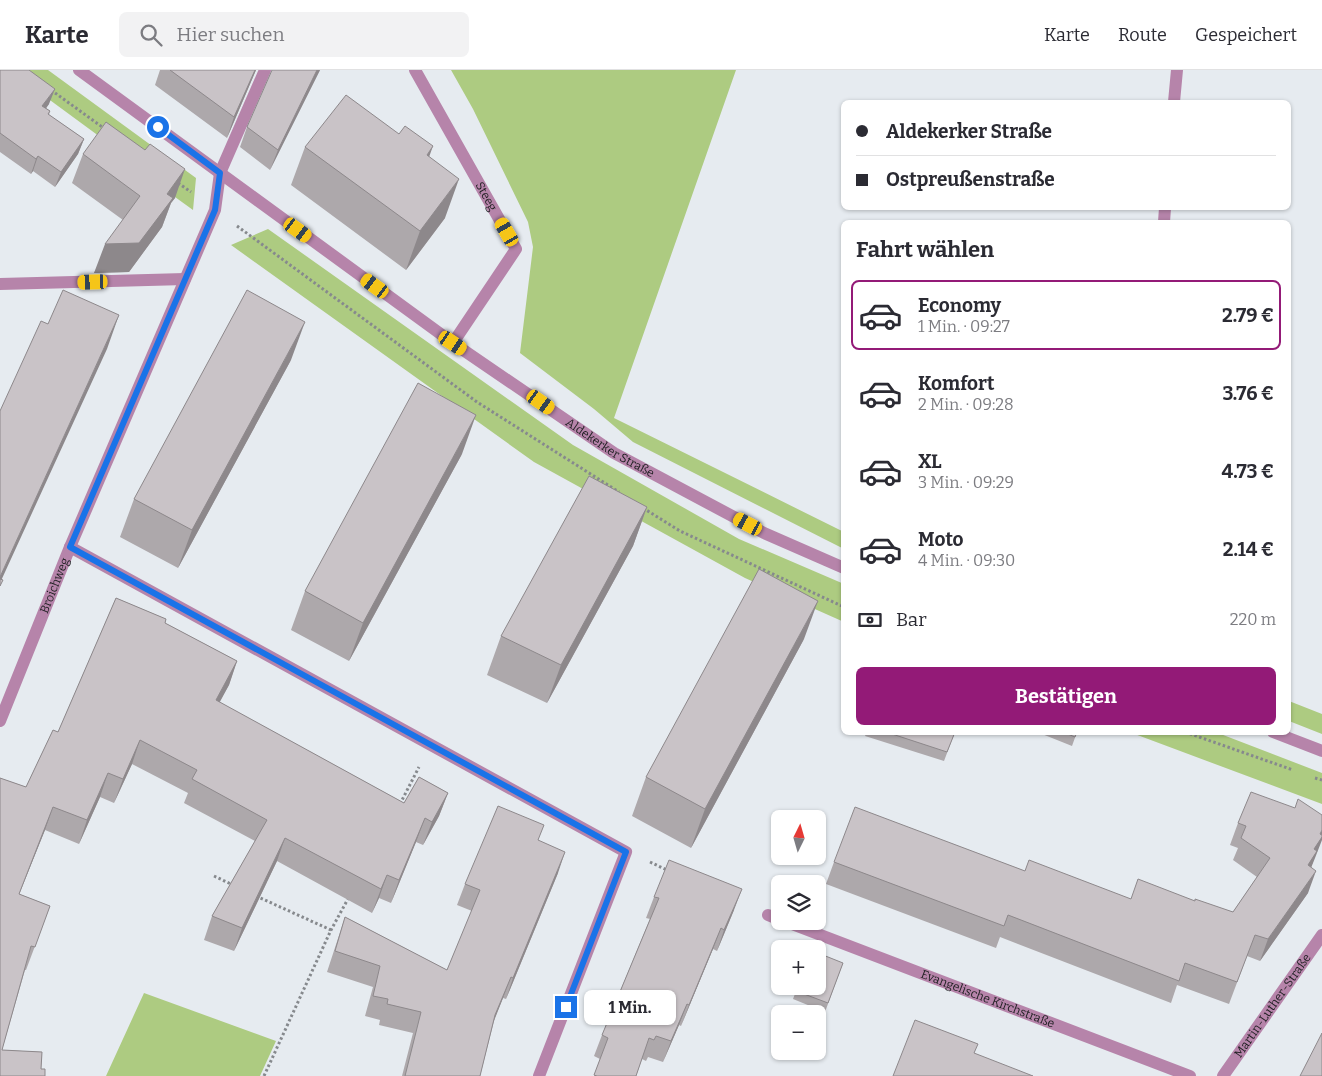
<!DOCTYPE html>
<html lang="de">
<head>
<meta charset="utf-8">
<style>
	:root { --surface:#fff; --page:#f2f2f3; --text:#2b2b33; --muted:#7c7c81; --line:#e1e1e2; --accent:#931a77 }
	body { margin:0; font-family:Bitter,serif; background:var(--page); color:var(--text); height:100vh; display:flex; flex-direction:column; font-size:19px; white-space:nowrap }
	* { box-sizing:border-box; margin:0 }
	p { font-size:16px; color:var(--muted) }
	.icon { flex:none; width:28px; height:28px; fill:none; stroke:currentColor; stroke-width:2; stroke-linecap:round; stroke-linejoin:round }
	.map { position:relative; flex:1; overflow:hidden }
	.details { position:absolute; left:841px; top:150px; width:450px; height:515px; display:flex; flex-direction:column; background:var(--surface); border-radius:8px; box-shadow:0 1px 4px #0004 }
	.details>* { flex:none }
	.banner { position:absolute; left:841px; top:30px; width:450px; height:110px; border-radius:8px; box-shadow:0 1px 4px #0004; display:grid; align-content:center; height:110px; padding:0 15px; background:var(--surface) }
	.needle { width:32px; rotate:5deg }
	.tools { position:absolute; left:771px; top:740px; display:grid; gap:10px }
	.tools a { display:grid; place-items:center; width:55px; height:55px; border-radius:8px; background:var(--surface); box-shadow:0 1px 4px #0004; font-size:25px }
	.end { position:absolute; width:22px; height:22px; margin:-11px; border:6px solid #1a73e8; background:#fff; box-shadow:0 0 0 2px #fff }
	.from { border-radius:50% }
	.bubble { position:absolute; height:35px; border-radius:8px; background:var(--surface); box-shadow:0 1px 4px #0004; font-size:16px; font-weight:700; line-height:35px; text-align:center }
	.car { position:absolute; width:15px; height:30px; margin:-15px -8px; border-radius:6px; box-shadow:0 0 4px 1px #0007; background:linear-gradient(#f5c518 24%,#345 0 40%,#f5c518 0 76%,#345 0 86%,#f5c518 0) }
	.banner b { display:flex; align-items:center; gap:18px; height:48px; font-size:19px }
	.banner b+b { border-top:1px solid var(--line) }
	.banner i { width:12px; height:12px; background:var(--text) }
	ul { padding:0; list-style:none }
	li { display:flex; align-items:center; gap:15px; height:70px; margin:0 10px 8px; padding:0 5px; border:2px solid transparent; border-radius:8px }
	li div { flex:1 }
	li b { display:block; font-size:19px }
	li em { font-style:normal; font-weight:700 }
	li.on { border-color:var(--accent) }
	li>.icon { width:45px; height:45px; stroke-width:1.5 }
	h2 { padding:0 15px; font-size:22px; line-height:60px }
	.pay { display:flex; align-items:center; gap:12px; height:55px; padding:0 15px; font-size:19px }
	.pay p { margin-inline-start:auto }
	.action { display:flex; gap:10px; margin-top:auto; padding:10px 15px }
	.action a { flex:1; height:58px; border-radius:8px; background:var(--accent); color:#fff; font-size:20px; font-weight:700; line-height:58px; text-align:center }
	header { display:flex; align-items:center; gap:30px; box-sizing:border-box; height:70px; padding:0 25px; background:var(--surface); border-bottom:1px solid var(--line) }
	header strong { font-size:24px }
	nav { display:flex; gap:28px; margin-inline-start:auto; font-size:18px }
	.search { width:350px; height:45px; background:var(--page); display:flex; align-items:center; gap:12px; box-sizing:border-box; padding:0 18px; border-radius:8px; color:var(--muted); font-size:19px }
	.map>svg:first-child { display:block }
	.green { fill:#adcb81 }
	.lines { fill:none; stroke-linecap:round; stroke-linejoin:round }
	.path { stroke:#86898d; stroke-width:3; stroke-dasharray:2.5 2.5; stroke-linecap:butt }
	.service { stroke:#b684aa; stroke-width:12 }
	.minor { stroke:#b684aa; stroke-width:12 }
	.wall { fill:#ada8ab }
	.shaded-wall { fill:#8d888b }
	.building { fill:#c9c3c7; stroke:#8d888b }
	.route { stroke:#1a73e8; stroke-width:6 }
	.labels { text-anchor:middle; stroke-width:4; stroke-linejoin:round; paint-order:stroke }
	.street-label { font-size:12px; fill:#1e1f21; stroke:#e6ebf0 }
</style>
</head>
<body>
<header>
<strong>Karte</strong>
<div class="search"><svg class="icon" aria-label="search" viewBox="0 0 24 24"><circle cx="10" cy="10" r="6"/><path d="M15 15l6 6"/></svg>Hier suchen</div>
<nav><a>Karte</a><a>Route</a><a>Gespeichert</a></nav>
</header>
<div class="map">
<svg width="1322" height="1006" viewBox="0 0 1322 1006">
	<rect width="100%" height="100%" fill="#e6ebf0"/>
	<!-- green -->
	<path class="green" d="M9 0H48L196 108 193 140 139 101 141 97Z
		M451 0H736L614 348 844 462V479L633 372 594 339 520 283 533 177 528 152 473 39Z
		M268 159 573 375 739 469 844 514V552L745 508 534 392 231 175Z
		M1289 631 1322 644V664L1289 651Z
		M1132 663H1218L1322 703V734Z
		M144 923 276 971 260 1006H106Z"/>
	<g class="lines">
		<!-- path -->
		<path class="path" d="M51 20 105 59
			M178 113 191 122
			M237 156 477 332 619 422
			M643 438 680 461 844 537
			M1185 662 1293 700
			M1315 708 1322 710
			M400 734 419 697
			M650 792 669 801
			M214 806 233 815
			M256 826 331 860
			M264 1006 331 860 349 827"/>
		<!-- service -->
		<path class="service" d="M220 103 265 0"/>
		<!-- minor -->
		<g class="minor">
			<path id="s1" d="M79 0 453 273 614 383 764 463 844 498"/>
			<path id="s2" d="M415 0 516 179 453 273"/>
			<path d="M1174 32 1177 0"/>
			<path d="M1164 152 1165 138"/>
			<path d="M0 214 185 209"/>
			<path d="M70 477 626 782 539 1006"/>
			<path id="s3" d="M0 651 70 477 215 140 220 103"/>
			<path d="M1273 662 1322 681"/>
			<path d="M768 845 780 850"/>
			<path id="s4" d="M784 851 1190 1006"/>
			<path id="s5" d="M1223 1006 1322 865"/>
		</g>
	</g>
	<!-- wall -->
	<path class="wall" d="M0 0 49 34 46 38 50 41 49 45 84 69 78 84 55 117 33 101 31 104 0 82Z
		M160 0H256L227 68 155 15Z
		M272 0H320L270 100 240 77 247 57Z
		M305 77 429 87 445 148 406 200 291 115Z
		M83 84 175 128 171 133 162 157 129 202 94 203 123 150 72 113Z
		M291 290 178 498 120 467 134 429Z
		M462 384 349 591 291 560 305 521Z
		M647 437 633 476 547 633 487 605 501 566Z
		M116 528 166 549 165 553 237 591 229 615 219 632 404 733 419 707 448 723 439 746 423 775 416 772 391 833 379 828 372 843 277 791 234 881 204 870 212 846 255 771 184 733 188 723 132 694 114 733 100 727 79 774 45 760 19 824 50 836 26 900H25L2 980 42 982 41 999H45V1006H0V708L26 717 53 660 58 662Z
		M804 569 691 778 632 746 646 707Z
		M867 662H955L944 691 865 666Z
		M1037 662H1077L1072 676Z
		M1238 753 1320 773 1311 797 1308 823 1260 891 1247 886 1229 934 1177 915 1171 933 1000 867 996 878 826 814 834 792 1025 801 1131 829 1195 831 1233 842 1257 807 1233 790 1238 778 1230 775Z
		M538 770 558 803 506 929 503 928 494 951 480 1006H402L413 963 379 955 380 950 365 946 373 917 327 902 345 847 447 900 472 841 457 835 465 814Z
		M654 827 734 840 717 881 713 879 681 956 679 955 663 992 648 987 646 991 642 989 636 1006H594L600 989 594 986 602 965 650 849 646 848Z
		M843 893 825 942 793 929 798 916Z"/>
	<!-- shaded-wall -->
	<path class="shaded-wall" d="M255 0H256L227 68 234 47Z
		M317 0H320L270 100 278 80Z
		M55 19 49 34 37 51 42 36Z
		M84 69 78 84 55 117 61 102Z
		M433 76 419 115 427 85Z
		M38 86 33 101 31 104 36 89Z
		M185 99 175 128 171 133 162 157 129 202 94 203 105 174 167 124Z
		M459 109 445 148 406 200 420 161Z
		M119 245 107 279 0 513V507Z
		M305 252 291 290 178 498 192 460Z
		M476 345 462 384 349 591 363 553Z
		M647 437 633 476 547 633 561 595Z
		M818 531 804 569 691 778 705 739Z
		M237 591 229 615 208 654 216 630Z
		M140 670 132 694 114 733 123 709Z
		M108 703 100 727 79 774 87 750Z
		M448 723 439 746 423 775 432 752Z
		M53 737 45 760 10 847 19 824Z
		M425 748 416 772 391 833 399 810Z
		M1322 760V770L1315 788 1309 803 1300 817 1320 764Z
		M285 768 277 791 234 881 242 858Z
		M565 782 558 803 506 929 513 908Z
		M1316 801 1308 823 1260 891 1268 869Z
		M387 805 379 828 372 843 381 819Z
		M742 819 734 840 717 881 724 860Z
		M721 858 713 879 681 956 689 935Z
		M511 907 503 928 488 965 495 945Z
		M687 934 679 955 663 992 671 971Z"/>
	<!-- building -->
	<path class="building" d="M0 0H29L55 19 42 36 50 41 48 44 84 69 61 102 38 86 36 89 0 63Z
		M170 0H255L234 47Z
		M272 0H317L278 80 247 57Z
		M346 25 399 64 405 56 433 76 427 85 459 109 420 161 305 77Z
		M106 52 145 80 150 74 185 99 167 124 173 128 139 173 105 174 140 126 83 84Z
		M63 220 119 245 0 507V341L41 251 48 254Z
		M247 220 305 252 192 460 134 429Z
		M418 313 476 345 363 553 305 521Z
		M589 406 647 437 561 595 501 566Z
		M759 499 818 531 705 739 646 707Z
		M0 509 3 510 0 516Z
		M116 528 166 549 165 553 237 591 216 630 404 733 419 707 448 723 432 752 425 748 399 810 387 805 381 819 285 768 242 858 212 846 267 750 192 709 197 700 140 670 123 709 108 703 87 750 53 737 19 824 50 836 35 877 31 876 2 980 42 982 41 999H45V1006H0V708L26 717 53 660 58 662Z
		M886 662H955L947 682Z
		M1063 662H1077L1075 667Z
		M1251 722 1295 738 1298 729 1322 745V760L1320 764 1322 765V767L1314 779 1317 781 1308 795 1316 801 1268 869 1255 865 1237 912 1185 893 1179 911 1008 845 1004 856 834 792 855 737 1025 801 1029 790 1131 829 1138 809 1195 831V829L1233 842 1270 788 1241 768 1246 756 1238 753Z
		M498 736 544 755 538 770 565 782 513 908 511 907 495 945 480 1006H405L421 942 387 934 388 929 373 926 380 896 335 881 345 847 447 900 480 820 465 814Z
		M669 790 742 819 724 860 721 858 689 935 687 934 671 971 656 966 654 970 649 968 636 1006H597L594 1005 608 968 602 965 659 828 654 827Z
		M818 883 843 893 828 933 796 921 798 916H818Z
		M915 950 978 974 974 983 1033 1006H893Z
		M1322 963V1006H1300Z"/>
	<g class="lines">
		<!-- route -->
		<path class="route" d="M158 57 220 103 215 140 70 477 626 782 566 937"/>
	</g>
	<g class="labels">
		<!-- street labels -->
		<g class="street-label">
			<text dy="4" stroke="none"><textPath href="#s2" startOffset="145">Steeg</textPath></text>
			<text dy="4" stroke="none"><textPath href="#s1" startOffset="652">Aldekerker Straße</textPath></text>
			<text dy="4" stroke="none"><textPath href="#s3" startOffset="146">Broichweg</textPath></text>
			<text dy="4" stroke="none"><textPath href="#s4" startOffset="218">Evangelische Kirchstraße</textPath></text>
			<text dy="4" stroke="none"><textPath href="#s5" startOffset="86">Martin-Luther-Straße</textPath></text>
		</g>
	</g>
</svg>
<div class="tools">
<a><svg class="needle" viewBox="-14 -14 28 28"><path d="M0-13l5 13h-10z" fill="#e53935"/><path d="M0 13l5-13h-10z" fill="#7c7c81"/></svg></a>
<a><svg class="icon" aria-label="layers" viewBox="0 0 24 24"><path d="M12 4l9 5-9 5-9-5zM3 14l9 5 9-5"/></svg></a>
<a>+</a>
<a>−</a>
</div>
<i class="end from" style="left:158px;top:57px"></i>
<i class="end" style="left:566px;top:937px"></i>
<div class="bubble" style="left:584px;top:920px;width:92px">1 Min.</div>
<i class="car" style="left:298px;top:160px;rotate:126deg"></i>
<i class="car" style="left:507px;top:162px;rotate:330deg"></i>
<i class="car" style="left:93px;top:212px;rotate:268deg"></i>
<i class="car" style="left:375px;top:216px;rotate:306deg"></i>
<i class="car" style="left:453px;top:273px;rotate:124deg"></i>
<i class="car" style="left:541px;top:332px;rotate:125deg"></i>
<i class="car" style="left:748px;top:454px;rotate:298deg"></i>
<div class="banner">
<b><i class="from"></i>Aldekerker Straße</b>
<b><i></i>Ostpreußenstraße</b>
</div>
<section class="details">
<h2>Fahrt wählen</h2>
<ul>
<li class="on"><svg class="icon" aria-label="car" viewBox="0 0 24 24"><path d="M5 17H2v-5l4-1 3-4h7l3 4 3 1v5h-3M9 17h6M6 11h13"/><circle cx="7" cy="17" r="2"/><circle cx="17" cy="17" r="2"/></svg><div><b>Economy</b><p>1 Min. · 09:27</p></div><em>2.79 €</em></li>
<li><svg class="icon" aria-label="car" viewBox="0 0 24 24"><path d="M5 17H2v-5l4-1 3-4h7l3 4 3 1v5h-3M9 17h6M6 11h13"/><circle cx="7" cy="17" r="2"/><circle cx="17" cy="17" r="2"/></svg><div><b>Komfort</b><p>2 Min. · 09:28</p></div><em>3.76 €</em></li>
<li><svg class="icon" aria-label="car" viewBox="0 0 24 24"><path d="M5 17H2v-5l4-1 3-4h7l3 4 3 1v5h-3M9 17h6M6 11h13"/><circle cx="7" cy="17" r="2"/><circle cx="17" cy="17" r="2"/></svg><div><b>XL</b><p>3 Min. · 09:29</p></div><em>4.73 €</em></li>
<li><svg class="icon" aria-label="car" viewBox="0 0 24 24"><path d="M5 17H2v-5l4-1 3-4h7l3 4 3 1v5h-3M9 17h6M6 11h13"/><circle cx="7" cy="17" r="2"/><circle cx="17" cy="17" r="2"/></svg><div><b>Moto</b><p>4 Min. · 09:30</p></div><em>2.14 €</em></li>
</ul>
<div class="pay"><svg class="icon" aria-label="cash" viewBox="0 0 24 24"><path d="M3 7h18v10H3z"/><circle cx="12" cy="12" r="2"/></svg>Bar<p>220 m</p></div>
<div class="action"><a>Bestätigen</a></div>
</section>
</div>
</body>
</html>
